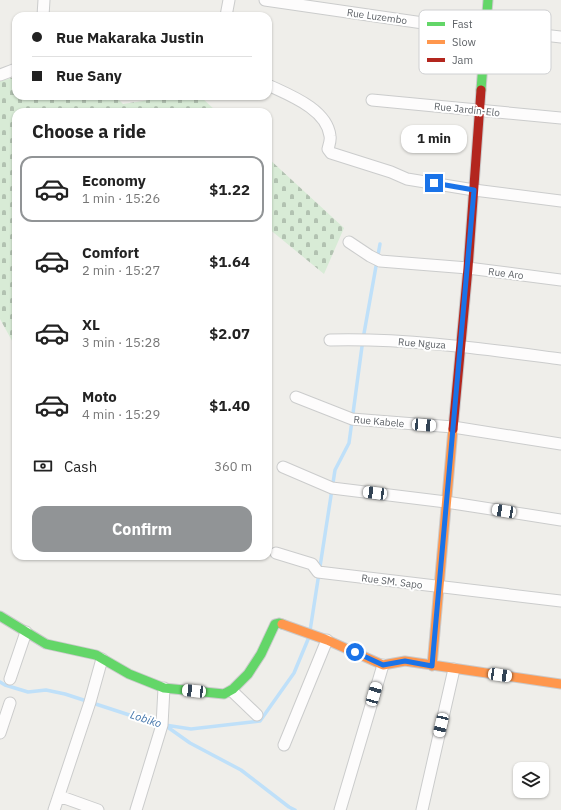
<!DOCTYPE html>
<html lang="en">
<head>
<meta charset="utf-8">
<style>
	:root { --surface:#fff; --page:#f2f2f2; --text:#222; --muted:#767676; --line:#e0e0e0; --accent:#919496 }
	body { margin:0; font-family:"IBM Plex Sans",sans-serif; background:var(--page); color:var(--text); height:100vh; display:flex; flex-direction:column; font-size:15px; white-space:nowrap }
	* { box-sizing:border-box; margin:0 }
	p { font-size:13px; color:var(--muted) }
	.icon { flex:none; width:22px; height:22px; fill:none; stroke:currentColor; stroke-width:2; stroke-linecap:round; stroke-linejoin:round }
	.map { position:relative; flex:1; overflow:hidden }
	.side { position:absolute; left:12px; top:108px; width:260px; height:452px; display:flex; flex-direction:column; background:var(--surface); border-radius:12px; box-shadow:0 1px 3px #0004 }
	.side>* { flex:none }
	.guide { position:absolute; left:12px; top:12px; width:260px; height:88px; border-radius:12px; box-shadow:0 1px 3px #0004; display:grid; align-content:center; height:88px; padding:0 20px; background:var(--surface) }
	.buttons { position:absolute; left:513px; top:762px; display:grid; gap:8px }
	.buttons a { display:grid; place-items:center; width:36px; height:36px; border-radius:8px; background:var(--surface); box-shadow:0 1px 3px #0004; font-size:20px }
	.end { position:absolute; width:18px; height:18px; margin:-9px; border:5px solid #1a73e8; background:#fff; box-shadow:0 0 0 2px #fff }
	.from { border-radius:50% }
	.bubble { position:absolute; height:28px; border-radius:12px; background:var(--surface); box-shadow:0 1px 3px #0004; font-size:13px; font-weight:700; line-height:28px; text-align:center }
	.car { position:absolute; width:12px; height:24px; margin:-12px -6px; border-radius:5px; box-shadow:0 0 3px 1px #0007; background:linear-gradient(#fff 24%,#345 0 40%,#fff 0 76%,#345 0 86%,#fff 0) }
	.guide b { display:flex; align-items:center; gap:14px; height:38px; font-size:15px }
	.guide b+b { border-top:1px solid var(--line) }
	.guide i { width:10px; height:10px; background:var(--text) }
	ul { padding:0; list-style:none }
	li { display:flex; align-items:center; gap:12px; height:66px; margin:0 8px 6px; padding:0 12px; border:2px solid transparent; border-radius:12px }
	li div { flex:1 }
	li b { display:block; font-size:15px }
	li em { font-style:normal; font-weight:700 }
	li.current { border-color:var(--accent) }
	li>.icon { width:36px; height:36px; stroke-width:1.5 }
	h2 { padding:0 20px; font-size:18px; line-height:48px }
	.pay { display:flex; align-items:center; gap:10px; height:44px; padding:0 20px; font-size:15px }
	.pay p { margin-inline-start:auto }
	.button { display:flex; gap:8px; margin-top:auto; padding:8px 20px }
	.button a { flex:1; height:46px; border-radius:12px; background:var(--accent); color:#fff; font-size:16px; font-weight:700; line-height:46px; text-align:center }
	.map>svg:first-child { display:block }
	.cemetery { fill:url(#cemetery-stones) }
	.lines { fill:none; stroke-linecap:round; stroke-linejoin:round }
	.stream { stroke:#bfe0f9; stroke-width:3.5 }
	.street-casing { stroke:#cbcccc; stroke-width:13 }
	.fast-casing { stroke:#cacacb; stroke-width:11 }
	.slow-casing { stroke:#cacacb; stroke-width:11 }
	.jam-casing { stroke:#cacacb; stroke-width:11 }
	.street { stroke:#fdfcfc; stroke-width:11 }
	.fast { stroke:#63d668; stroke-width:9 }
	.slow { stroke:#ff974d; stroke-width:9 }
	.jam { stroke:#b3261e; stroke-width:9 }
	.route { stroke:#1a73e8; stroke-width:5 }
	.labels { text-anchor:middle; stroke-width:4; stroke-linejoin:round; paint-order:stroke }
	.street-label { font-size:10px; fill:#5f6368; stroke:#fff }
	.water-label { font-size:11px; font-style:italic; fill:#4174aa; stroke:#fff }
	.key { fill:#fff; stroke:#cfd0d2; stroke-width:1 }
	.key-label { font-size:11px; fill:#5f6368 }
</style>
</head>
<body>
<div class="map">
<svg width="561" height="810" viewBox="0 0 561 810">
	<defs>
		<pattern id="cemetery-stones" width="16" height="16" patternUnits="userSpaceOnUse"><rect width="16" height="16" fill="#d8ebd6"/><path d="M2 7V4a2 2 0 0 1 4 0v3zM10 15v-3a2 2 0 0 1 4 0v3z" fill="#b2c2b1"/></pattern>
	</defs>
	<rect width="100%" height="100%" fill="#efeeea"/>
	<!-- cemetery -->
	<path class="cemetery" d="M16 77V96H115L123 104 175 96H200L217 112H16V348L0 319V81Z
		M268 158 344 228 324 274 268 228Z"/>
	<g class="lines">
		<!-- stream -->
		<path class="stream" d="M310 631 335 470 349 443 363 339 380 244
			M0 682 5 685 28 692 46 690 65 694 160 725
			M165 725 191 729 260 721 294 673 309 637
			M166 726 190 743 241 770 289 807 295 810"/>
		<defs>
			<path id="street" d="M265 0 485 32 499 30 561 37
				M43 16 44 0
				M226 16 229 0
				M0 75 16 69
				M268 85C289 95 327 109 330 136 331 140 329 145 328 149L331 153 391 172 407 179 474 190 561 201
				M372 100 561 118
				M349 242 370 256 380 261 468 268 561 280
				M330 340C408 338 484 349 561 359
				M296 397 352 419 453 427 561 444
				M283 467 332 488 446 502 561 520
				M276 553 312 564 318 572 561 601
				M10 679 26 632
				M232 691 257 715
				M0 733 10 703
				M284 745 327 640
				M59 796 98 810
				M54 810 90 702 102 659
				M136 810 162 725 164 688
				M340 810 383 665
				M422 810 454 669"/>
			<path id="fast" d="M481 90 488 0
				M0 616 46 644 96 655 129 674 164 688 224 694 233 689 248 674 261 654 275 624 279 623 282 624"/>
			<path id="slow" d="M282 624 327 640 383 665 405 661 561 684
				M432 666 453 429"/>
			<path id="jam" d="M453 429 468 268 481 90"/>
		</defs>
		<!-- street casing -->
		<use href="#street" class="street-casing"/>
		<!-- fast casing -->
		<use href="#fast" class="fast-casing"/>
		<!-- slow casing -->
		<use href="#slow" class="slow-casing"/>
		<!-- jam casing -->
		<use href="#jam" class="jam-casing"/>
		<!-- street -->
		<use href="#street" class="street"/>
		<!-- fast -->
		<use href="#fast" class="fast"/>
		<!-- slow -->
		<use href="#slow" class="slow"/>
		<!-- jam -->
		<use href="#jam" class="jam"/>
	</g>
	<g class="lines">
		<!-- route -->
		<path class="route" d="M355 652 383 665 405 661 432 666 474 190 434 183"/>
	</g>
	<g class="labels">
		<!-- street labels -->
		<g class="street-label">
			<text transform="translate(377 16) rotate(8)" y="4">Rue Luzembo</text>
			<text transform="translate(467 109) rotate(6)" y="4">Rue Jardin-Elo</text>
			<text transform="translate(506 273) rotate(7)" y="4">Rue Aro</text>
			<text transform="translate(422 343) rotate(4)" y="4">Rue Nguza</text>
			<text transform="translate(379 421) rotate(5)" y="4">Rue Kabele</text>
			<text transform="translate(392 581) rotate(7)" y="4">Rue SM. Sapo</text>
		</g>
		<!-- water labels -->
		<g class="water-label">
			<text transform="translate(146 719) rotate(18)" y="4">Lobiko</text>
		</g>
	</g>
	<!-- legend -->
	<rect x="419" y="10" width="132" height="64" rx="6" class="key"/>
	<rect x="427" y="22" width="18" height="4" fill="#63d668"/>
	<rect x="427" y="40" width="18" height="4" fill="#ff974d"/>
	<rect x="427" y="58" width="18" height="4" fill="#b3261e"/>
	<g class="key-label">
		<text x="452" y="28">Fast</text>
		<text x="452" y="46">Slow</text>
		<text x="452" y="64">Jam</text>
	</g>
</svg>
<div class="buttons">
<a><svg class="icon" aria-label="layers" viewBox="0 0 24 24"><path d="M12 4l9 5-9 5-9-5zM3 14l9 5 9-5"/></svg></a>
</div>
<i class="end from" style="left:355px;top:652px"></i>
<i class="end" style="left:434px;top:183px"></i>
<div class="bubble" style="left:401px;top:125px;width:66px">1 min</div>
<i class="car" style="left:424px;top:425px;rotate:94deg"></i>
<i class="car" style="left:375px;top:493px;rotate:277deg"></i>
<i class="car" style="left:504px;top:511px;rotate:279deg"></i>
<i class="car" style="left:500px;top:675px;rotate:98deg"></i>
<i class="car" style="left:194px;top:691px;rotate:276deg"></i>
<i class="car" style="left:374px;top:694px;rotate:16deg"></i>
<i class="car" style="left:441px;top:725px;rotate:193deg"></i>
<div class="guide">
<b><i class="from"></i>Rue Makaraka Justin</b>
<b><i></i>Rue Sany</b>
</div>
<section class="side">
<h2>Choose a ride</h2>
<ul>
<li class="current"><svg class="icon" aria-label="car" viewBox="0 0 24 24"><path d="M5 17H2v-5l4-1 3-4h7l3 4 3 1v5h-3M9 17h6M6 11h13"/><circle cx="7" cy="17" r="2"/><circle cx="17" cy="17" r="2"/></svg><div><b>Economy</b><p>1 min · 15:26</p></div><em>$1.22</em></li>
<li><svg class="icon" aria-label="car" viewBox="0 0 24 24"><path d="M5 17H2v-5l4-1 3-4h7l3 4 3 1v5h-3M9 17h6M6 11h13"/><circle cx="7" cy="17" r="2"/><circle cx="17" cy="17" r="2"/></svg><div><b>Comfort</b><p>2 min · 15:27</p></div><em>$1.64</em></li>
<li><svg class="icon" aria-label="car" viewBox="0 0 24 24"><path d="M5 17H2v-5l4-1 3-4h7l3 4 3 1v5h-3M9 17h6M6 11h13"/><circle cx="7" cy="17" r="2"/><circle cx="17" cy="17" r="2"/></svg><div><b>XL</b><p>3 min · 15:28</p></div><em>$2.07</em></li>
<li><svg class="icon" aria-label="car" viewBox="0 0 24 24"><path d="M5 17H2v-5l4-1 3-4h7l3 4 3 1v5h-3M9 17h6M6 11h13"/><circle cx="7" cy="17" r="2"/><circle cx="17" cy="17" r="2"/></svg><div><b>Moto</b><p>4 min · 15:29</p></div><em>$1.40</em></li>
</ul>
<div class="pay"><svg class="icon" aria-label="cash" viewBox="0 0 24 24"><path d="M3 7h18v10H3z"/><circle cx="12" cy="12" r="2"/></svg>Cash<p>360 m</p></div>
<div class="button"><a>Confirm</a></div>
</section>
</div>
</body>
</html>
